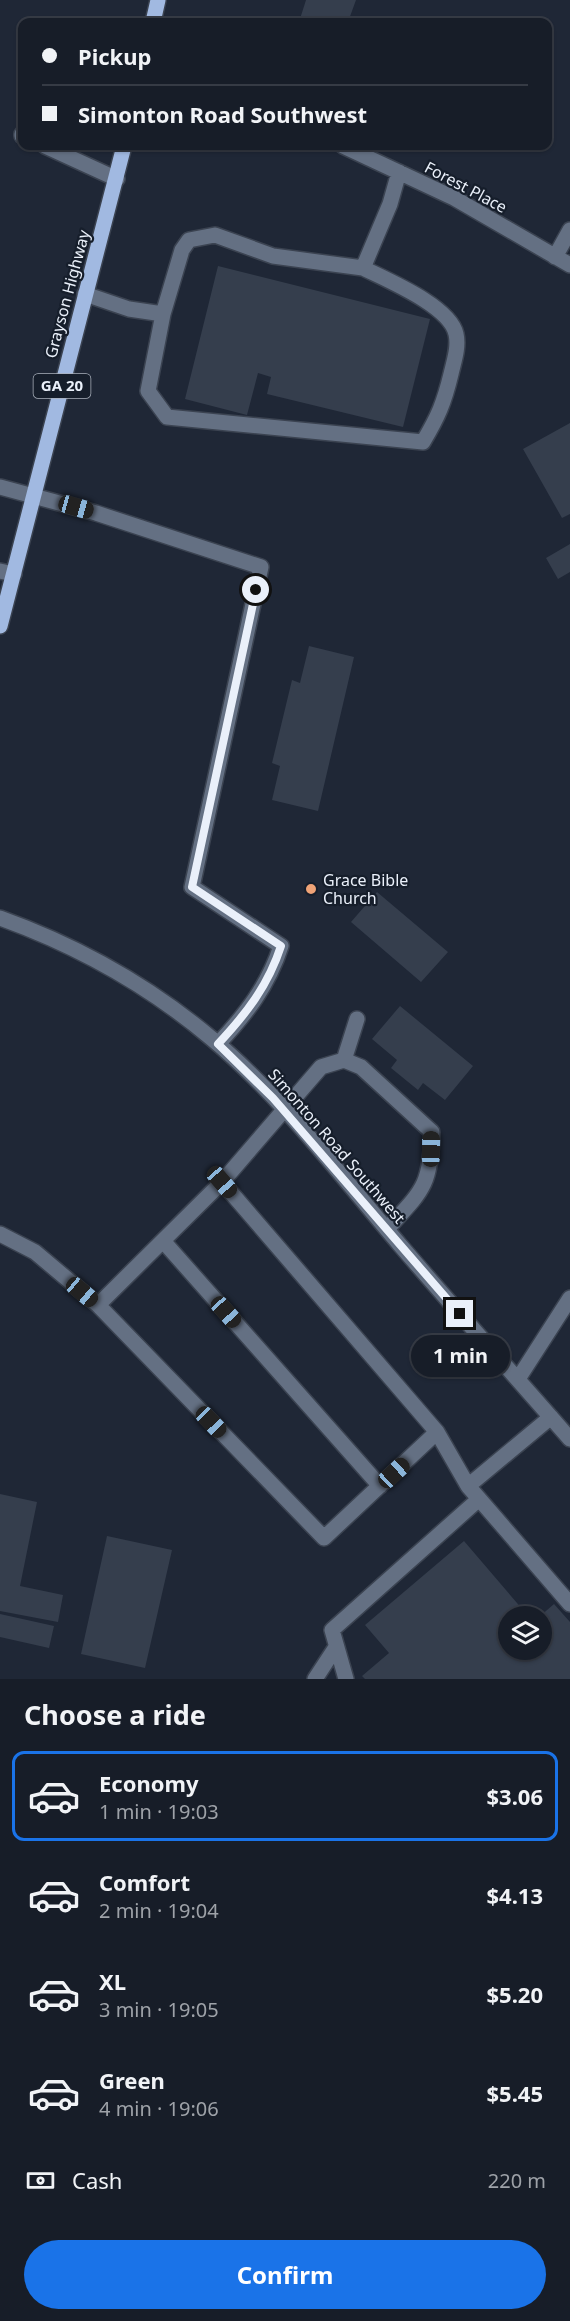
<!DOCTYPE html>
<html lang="en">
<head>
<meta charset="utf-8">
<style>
	:root { --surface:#171d28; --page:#242a34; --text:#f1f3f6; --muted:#9ea2a8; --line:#363b45; --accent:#1a73e8 }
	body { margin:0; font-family:"Noto Sans",sans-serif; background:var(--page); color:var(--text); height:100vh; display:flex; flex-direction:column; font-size:22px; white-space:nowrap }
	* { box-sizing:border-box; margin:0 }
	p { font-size:20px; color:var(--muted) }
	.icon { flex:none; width:33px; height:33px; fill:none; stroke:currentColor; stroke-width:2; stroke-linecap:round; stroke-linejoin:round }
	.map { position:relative; height:1679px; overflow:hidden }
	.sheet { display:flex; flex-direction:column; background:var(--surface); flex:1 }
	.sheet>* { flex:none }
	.hud { position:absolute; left:18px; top:18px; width:534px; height:132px; border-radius:12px; box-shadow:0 2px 4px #0004,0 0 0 2px var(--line); display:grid; align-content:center; height:132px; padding:0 24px; background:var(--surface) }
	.fabs { position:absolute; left:498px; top:1606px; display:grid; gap:12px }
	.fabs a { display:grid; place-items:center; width:54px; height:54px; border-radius:50%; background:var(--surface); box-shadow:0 2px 4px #0004,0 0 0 2px var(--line); font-size:30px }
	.end { position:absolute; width:27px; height:27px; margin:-14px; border:8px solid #eaf0fa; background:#111; box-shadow:0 0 0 3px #111 }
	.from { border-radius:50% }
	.bubble { position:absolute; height:42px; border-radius:21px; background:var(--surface); box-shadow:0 2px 4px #0004,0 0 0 2px var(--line); font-size:20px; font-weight:700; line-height:42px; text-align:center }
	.car { position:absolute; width:18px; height:36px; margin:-18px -9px; border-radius:8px; box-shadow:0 0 4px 2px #0007; background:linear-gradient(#222 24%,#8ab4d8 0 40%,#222 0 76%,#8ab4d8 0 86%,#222 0) }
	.hud b { display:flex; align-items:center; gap:21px; height:57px; font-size:22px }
	.hud b+b { border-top:2px solid var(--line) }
	.hud i { width:15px; height:15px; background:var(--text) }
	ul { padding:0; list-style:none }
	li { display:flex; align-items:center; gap:18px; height:90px; margin:0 12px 9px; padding:0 12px; border:3px solid transparent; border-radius:12px }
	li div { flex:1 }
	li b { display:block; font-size:22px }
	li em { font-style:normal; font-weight:700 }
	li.active { border-color:var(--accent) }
	li>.icon { width:54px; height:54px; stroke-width:1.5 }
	h2 { padding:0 24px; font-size:27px; line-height:72px }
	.pay { display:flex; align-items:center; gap:15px; height:66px; padding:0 24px; font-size:22px }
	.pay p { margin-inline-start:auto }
	.action { display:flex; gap:12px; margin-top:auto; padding:12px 24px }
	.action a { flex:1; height:69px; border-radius:36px; background:var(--accent); color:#fff; font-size:24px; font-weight:700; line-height:69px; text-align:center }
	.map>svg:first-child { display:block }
	.building { fill:#353e4d }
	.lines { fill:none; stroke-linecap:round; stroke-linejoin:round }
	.minor-casing { stroke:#3b4351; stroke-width:18 }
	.major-casing { stroke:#3b4351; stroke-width:18 }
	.minor { stroke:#647083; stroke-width:15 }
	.major { stroke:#a1b9e1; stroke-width:15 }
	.route { stroke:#eaf0fa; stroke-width:8 }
	.poi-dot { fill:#efa377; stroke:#161e2b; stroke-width:2 }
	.labels { text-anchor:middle; stroke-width:4.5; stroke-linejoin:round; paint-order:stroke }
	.shield { fill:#161e2b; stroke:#aab1bc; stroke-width:1.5 }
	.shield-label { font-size:15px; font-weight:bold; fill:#eaf0fa }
	.street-label { font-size:16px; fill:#eaf0fa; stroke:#161e2b }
	.poi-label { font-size:16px; fill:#eaf0fa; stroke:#161e2b; text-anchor:start }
</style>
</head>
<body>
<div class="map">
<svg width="570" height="1679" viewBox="0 0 570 1679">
	<rect width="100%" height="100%" fill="#1f2736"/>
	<!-- building -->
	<path class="building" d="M306 0H356L348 22H299Z
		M218 266 430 319 403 427 267 394 271 377 258 373 247 415 185 399Z
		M570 423V514L562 518 523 449Z
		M570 544V572L558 579 546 558Z
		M309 646 354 657 318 811 272 800 280 766 272 763 292 680 300 683Z
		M377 892 448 952 421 982 351 922Z
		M400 1006 473 1066 445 1100 423 1083 418 1090 391 1068 397 1060 372 1039Z
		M0 1494 37 1502 20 1586 63 1595 58 1622 0 1611Z
		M107 1536 172 1550 145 1668 81 1654Z
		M464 1541 529 1617H508V1650H542V1617H539L554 1604 570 1622V1679H365L362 1676 389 1653 365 1625Z
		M0 1614 54 1626 49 1648 0 1637Z"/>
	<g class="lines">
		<defs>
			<path id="minor" d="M22 134V136
				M45 146 117 179
				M343 146 454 198 570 265
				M555 257 570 230
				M85 294 129 309 163 314 182 250 189 240 215 235 273 256 363 268 390 204 399 172
				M163 314 148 391 167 417 423 442C438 417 444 403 451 374 454 361 459 347 456 334 450 306 387 280 363 268
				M0 487 96 513 261 567 192 887 281 946C268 986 246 1014 218 1044
				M0 571 14 574
				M0 918C78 946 148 985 211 1038 282 1097 340 1175 400 1245 456 1310 513 1374 570 1439
				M344 1060 357 1019
				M387 1229C422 1191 431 1186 432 1132L361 1067 344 1060 321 1067 222 1182 437 1432 468 1486
				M0 1234 35 1252 98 1305 222 1182
				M164 1242 380 1486
				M98 1305 324 1538 437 1432
				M518 1379 570 1298
				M551 1417 468 1486 570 1604
				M315 1679 336 1647
				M346 1679 332 1630 479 1499"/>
			<path id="major" d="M153 22 158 0
				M0 626 124 146"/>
		</defs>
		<!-- minor casing -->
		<use href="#minor" class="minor-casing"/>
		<!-- major casing -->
		<use href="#major" class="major-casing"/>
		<!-- minor -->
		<use href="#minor" class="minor"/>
		<!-- major -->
		<use href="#major" class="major"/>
	</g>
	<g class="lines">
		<!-- route -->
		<path class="route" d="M256 590 192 887 281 946C268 986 246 1014 218 1044L273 1098 460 1314"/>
	</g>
	<!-- markers -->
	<circle class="poi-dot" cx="311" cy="889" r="6"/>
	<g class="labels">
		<!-- shield labels -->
		<rect class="shield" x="33.5" y="374" width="57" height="24" rx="4.5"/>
		<g class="shield-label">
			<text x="62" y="391">GA 20</text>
		</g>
		<!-- street labels -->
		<g class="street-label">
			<text transform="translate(466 187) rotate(28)" y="6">Forest Place</text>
			<text transform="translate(67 294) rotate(-75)" y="6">Grayson Highway</text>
			<text transform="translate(337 1146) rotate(49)" y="6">Simonton Road Southwest</text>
		</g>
		<!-- poi labels -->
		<g class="poi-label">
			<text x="323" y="886">Grace Bible<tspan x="323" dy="18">Church</tspan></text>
		</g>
	</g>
</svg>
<div class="fabs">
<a><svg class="icon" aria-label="layers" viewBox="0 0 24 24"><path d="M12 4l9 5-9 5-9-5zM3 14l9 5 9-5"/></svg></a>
</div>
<i class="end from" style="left:256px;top:590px"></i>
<i class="end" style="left:460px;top:1314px"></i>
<div class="bubble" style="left:411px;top:1335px;width:99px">1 min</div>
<i class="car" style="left:76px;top:507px;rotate:106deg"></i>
<i class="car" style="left:431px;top:1149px;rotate:1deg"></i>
<i class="car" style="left:222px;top:1182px;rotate:139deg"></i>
<i class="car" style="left:82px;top:1292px;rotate:130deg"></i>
<i class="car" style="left:226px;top:1312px;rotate:138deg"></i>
<i class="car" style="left:211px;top:1422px;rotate:136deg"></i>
<i class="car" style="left:394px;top:1473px;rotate:47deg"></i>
<div class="hud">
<b><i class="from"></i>Pickup</b>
<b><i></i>Simonton Road Southwest</b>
</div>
</div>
<section class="sheet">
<h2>Choose a ride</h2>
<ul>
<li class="active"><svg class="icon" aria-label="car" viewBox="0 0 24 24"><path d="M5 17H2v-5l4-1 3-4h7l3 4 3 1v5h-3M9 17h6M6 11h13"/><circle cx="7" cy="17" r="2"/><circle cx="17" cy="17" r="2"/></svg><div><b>Economy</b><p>1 min · 19:03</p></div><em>$3.06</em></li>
<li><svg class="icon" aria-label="car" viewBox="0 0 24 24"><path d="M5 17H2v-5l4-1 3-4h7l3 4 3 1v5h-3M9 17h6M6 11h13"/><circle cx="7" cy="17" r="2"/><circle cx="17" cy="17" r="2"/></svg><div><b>Comfort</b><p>2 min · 19:04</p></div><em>$4.13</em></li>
<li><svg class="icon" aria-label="car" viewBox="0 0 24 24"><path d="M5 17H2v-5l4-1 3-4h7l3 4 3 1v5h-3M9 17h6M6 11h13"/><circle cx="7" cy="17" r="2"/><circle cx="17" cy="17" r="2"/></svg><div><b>XL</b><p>3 min · 19:05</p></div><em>$5.20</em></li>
<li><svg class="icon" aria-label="car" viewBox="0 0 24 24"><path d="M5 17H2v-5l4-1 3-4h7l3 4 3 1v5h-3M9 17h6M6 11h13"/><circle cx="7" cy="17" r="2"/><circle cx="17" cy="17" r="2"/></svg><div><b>Green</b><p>4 min · 19:06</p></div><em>$5.45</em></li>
</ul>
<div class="pay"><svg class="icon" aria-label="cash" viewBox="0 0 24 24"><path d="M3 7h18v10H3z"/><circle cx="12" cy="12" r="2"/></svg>Cash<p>220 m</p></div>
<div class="action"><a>Confirm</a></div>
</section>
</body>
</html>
